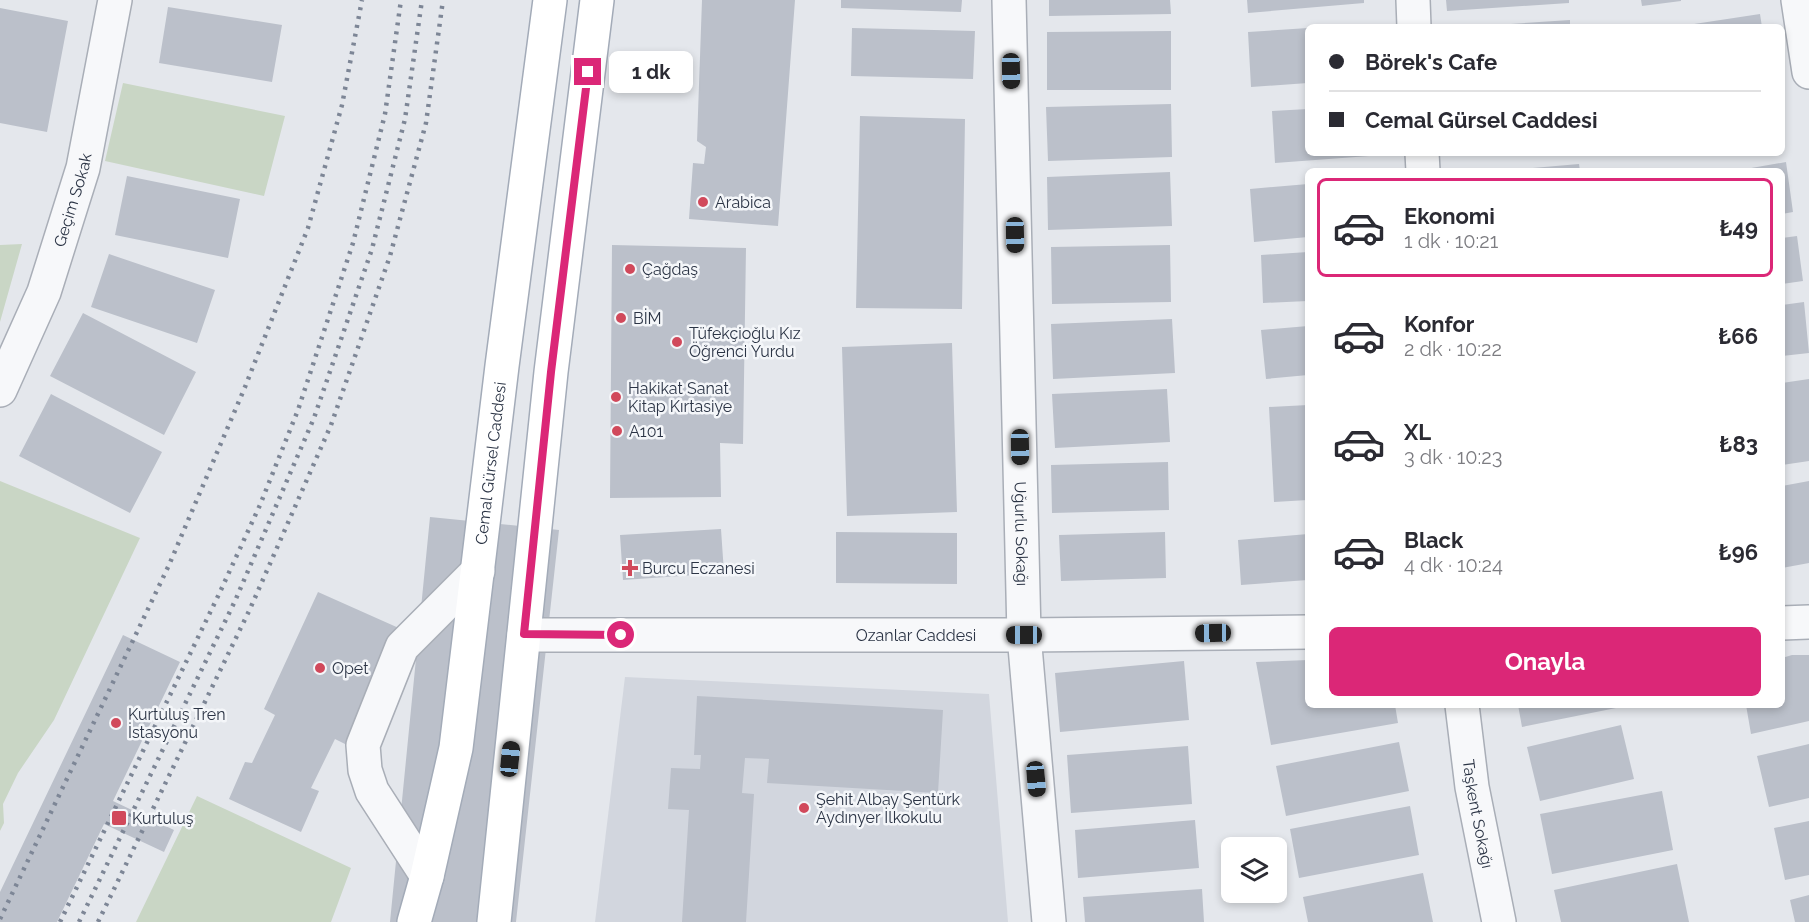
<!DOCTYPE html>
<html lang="tr">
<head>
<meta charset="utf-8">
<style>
	:root { --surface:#fff; --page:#f7f7f7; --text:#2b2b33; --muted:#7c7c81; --line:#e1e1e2; --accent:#db2777 }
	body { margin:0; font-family:Raleway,sans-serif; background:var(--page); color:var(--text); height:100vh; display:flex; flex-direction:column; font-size:22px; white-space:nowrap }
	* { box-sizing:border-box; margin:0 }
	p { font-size:20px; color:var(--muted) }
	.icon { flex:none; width:33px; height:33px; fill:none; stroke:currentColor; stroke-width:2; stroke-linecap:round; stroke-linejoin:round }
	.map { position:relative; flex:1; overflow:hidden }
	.sheet { position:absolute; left:1305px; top:168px; width:480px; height:540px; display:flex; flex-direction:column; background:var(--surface); border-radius:9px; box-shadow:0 3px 9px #0003 }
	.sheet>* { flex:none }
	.top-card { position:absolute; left:1305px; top:24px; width:480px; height:132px; border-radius:9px; box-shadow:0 3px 9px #0003; display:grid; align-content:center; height:132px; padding:0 24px; background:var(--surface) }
	.fabs { position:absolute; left:1221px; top:837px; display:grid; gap:12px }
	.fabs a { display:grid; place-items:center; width:66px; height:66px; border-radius:9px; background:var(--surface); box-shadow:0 3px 9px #0003; font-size:30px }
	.end { position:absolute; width:27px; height:27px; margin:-14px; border:8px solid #db2777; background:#fff; box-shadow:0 0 0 3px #fff }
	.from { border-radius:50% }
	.bubble { position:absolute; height:42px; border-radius:9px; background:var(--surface); box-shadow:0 3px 9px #0003; font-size:20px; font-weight:700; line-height:42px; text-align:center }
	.car { position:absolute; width:18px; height:36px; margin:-18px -9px; border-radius:8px; box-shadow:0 0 4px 2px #0007; background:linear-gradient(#222 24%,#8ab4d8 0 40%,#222 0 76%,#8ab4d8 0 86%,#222 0) }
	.top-card b { display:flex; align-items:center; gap:21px; height:57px; font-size:22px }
	.top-card b+b { border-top:2px solid var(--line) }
	.top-card i { width:15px; height:15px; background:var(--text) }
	ul { padding:10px 0 0; list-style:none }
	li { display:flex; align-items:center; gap:18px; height:99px; margin:0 12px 9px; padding:0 12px; border:3px solid transparent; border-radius:9px }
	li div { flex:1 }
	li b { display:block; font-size:22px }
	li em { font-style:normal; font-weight:700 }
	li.active { border-color:var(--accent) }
	li>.icon { width:54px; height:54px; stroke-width:1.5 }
	.primary-button { display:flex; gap:12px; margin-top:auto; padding:12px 24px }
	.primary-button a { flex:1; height:69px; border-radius:9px; background:var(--accent); color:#fff; font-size:24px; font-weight:700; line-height:69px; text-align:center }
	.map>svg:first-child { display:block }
	.built { fill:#d2d6de }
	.green { fill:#c9d6c5 }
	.building { fill:#bbc0ca }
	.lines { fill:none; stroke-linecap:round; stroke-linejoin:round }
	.minor-casing { stroke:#a9aeb7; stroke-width:36 }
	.major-casing { stroke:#a3abb8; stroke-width:36 }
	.minor { stroke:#f7f8fa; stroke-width:33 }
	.major { stroke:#fff; stroke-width:33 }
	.rail { stroke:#7d8696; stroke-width:4.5; stroke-dasharray:3 6; stroke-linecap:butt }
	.route { stroke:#db2777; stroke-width:8 }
	.poi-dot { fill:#d1495b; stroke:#f4f6f9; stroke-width:2 }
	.labels { text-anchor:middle; stroke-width:5; stroke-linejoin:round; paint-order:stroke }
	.street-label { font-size:16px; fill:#2b3445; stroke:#f4f6f9 }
	.poi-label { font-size:16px; fill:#2b3445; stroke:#f4f6f9; text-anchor:start }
</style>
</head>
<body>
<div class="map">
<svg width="1809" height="922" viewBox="0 0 1809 922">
	<rect width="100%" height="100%" fill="#e4e7ec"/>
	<!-- built -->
	<path class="built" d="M625 677 989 694 1008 922H595Z"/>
	<!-- green -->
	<path class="green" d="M123 83 285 116 264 196 105 161Z
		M22 244 0 322V245Z
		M0 481 140 538 54 720 18 773 3 804 4 823 0 831Z
		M197 796 351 868 331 922H136Z"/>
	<!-- building -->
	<path class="building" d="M702 0H795L778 226 689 219 693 163 704 164 706 147 697 141Z
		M841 0H962L961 12 841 8Z
		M1049 0H1170L1171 14 1049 16Z
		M1247 0H1364V3L1248 13Z
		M1446 0H1569V3L1447 11Z
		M1641 0H1681V1L1642 6Z
		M168 7 282 25 272 82 159 63Z
		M0 8 68 21 47 132 0 123Z
		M1760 14 1762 27H1682L1681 26Z
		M1570 20V27H1496V25Z
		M1372 24V27H1349V25Z
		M852 28 975 31 973 79 851 76Z
		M1308 28V83L1251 87 1248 32Z
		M1171 31V90H1047V32Z
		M1171 104 1172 157 1048 161 1046 107Z
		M1308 109V153H1369V156L1275 163 1272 111Z
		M860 116 965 119 962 309 856 308Z
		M1786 162 1793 212 1782 214V171H1734Z
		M1579 164 1580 171H1520V169Z
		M1170 172 1172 226 1048 230 1047 177Z
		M127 176 240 199 228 258 115 235Z
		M1308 184V237L1254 242 1250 189Z
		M1797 236 1803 281 1782 284V238Z
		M612 245 746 248 743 444 720 443 721 497 610 498Z
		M1170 245 1171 302 1052 304 1051 247Z
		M1308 252V301L1263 303 1261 255Z
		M109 254 215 290 197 343 91 307Z
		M1804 302 1809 353 1782 356V305Z
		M83 313 196 372 164 435 50 376Z
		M1172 319 1175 373 1053 379 1051 324Z
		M1308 326V375L1266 379 1261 330Z
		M952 343 957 512 847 516 842 347Z
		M1809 379V461L1782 465V383Z
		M1167 389 1170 442 1055 448 1052 394Z
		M51 394 162 452 130 513 19 456Z
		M1308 405V500L1274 502 1269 407Z
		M1168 462 1169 510 1052 513 1051 465Z
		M1809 481V563L1782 568V486Z
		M430 517 559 530 516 922H390Z
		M721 529 724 573 623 580 620 535Z
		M836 532 957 533V584L836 583Z
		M1165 532 1166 578 1061 581 1059 535Z
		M1308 534V580L1241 585 1238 540Z
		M318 592 401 629 349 746 335 739 311 788 319 791 301 832 229 799 245 762 252 763 275 715 264 709Z
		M123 635 180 662 113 801 174 830 164 852 104 824 57 922H0V892Z
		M1792 655H1809V721L1751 734 1746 705H1782V658Z
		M1308 660V705H1395L1398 723 1271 745 1256 662Z
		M1184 661 1189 720 1060 732 1055 673Z
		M697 696 943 710 938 793 767 783 769 759 745 758 742 793 754 794 746 922H682L689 810 668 809 671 768 700 769 701 755H694Z
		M1518 705H1625L1626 706 1522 727Z
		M1621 725 1634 779 1540 801 1527 747Z
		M1399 742 1409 791 1286 816 1276 766Z
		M1809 744V798L1769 807 1757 756Z
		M1188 746 1192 804 1071 813 1067 755Z
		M1662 791 1673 850 1552 874 1540 814Z
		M1410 806 1419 855 1299 878 1290 829Z
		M1195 820 1199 868 1078 878 1075 830Z
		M1809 821V875L1785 880 1774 828Z
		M1677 864 1689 922H1561L1554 890Z
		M1423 873 1433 922H1308L1303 897Z
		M1202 889 1204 922H1085L1083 897Z
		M1809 895V922H1795L1790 900Z"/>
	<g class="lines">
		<defs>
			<g id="minor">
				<path id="s1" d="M1009 0 1024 635 1049 922"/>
				<path d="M1413 0 1414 27"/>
				<path d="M1798 0 1809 72"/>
				<path d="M1422 153 1423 171"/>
				<path id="s2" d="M0 390 44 292 83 168 115 0"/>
				<path d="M1782 623 1809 622"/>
				<path id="s3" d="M524 635H1024L1308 632"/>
				<path id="s4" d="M1462 705 1472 787 1499 922"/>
				<path d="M427 876 372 791 365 770 363 745 402 647 478 571"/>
			</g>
			<g id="major">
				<path id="s5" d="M414 922 427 876 456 748 502 366 550 0"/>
				<path d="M494 922 551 372 597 0"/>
			</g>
		</defs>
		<!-- minor casing -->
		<use href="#minor" class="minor-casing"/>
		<!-- major casing -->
		<use href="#major" class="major-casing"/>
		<!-- minor -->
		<use href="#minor" class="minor"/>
		<!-- major -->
		<use href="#major" class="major"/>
		<!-- rail -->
		<path class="rail" d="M0 919 169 565 245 387 308 228 342 105 362 0
			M60 922 220 592 260 505 298 410 353 243 385 114 401 0
			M79 922 235 601 314 418 372 249 405 119 422 0
			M98 922 250 609 331 425 390 256 426 123 443 0"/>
	</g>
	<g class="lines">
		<!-- route -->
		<path class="route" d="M588 72 551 372 524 634 621 635"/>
	</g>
	<!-- markers -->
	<g class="poi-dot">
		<circle cx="703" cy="202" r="6"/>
		<circle cx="630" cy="269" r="6"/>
		<circle cx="621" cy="318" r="6"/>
		<circle cx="677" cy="342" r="6"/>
		<circle cx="616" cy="397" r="6"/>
		<circle cx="617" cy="431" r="6"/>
		<path d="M627 559h6v6h6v6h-6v6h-6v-6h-6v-6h6z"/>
		<circle cx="320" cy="668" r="6"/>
		<circle cx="116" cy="723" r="6"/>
		<circle cx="804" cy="808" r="6"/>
		<rect x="111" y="810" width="16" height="16" rx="3"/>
	</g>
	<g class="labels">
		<!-- street labels -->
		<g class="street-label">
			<text dy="6" stroke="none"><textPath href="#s2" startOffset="204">Geçim Sokak</textPath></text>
			<text dy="6" stroke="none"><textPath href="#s5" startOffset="466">Cemal Gürsel Caddesi</textPath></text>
			<text dy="6" stroke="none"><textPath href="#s1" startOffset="534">Uğurlu Sokağı</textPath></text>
			<text dy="6" stroke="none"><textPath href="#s3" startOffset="392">Ozanlar Caddesi</textPath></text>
			<text dy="6" stroke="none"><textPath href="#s4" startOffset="110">Taşkent Sokağı</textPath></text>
		</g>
		<!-- poi labels -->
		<g class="poi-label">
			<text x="715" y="208">Arabica</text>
			<text x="642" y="275">Çağdaş</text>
			<text x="633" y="324">BİM</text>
			<text x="689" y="339">Tüfekçioğlu Kız<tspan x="689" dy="18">Öğrenci Yurdu</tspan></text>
			<text x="628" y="394">Hakikat Sanat<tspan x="628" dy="18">Kitap Kırtasiye</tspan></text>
			<text x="629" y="437">A101</text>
			<text x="642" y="574">Burcu Eczanesi</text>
			<text x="332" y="674">Opet</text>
			<text x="128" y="720">Kurtuluş Tren<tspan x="128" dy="18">İstasyonu</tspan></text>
			<text x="816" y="805">Şehit Albay Şentürk<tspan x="816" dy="18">Aydınyer İlkokulu</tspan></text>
			<text x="132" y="824">Kurtuluş</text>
		</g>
	</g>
</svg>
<div class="fabs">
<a><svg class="icon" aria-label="layers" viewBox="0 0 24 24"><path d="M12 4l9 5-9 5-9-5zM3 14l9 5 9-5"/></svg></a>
</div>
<i class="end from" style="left:621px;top:635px"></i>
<i class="end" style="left:588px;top:72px"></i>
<div class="bubble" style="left:609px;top:51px;width:84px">1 dk</div>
<i class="car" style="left:1011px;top:71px;rotate:179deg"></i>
<i class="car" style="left:1015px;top:235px;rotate:179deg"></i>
<i class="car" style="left:1020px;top:447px;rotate:179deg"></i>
<i class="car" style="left:1213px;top:633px;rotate:269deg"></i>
<i class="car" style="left:1024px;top:635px;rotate:270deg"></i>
<i class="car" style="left:510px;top:759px;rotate:6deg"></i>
<i class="car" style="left:1036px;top:779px;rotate:175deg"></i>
<div class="top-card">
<b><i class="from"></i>Börek's Cafe</b>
<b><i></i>Cemal Gürsel Caddesi</b>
</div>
<section class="sheet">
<ul>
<li class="active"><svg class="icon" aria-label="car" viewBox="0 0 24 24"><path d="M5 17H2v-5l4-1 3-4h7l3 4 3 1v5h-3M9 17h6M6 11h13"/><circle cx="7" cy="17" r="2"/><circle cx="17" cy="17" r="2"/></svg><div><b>Ekonomi</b><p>1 dk · 10:21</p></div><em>₺49</em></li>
<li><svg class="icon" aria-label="car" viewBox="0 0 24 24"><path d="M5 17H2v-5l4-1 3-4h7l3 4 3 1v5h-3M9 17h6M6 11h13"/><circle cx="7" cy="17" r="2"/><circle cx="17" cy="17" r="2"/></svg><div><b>Konfor</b><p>2 dk · 10:22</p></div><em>₺66</em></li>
<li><svg class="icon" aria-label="car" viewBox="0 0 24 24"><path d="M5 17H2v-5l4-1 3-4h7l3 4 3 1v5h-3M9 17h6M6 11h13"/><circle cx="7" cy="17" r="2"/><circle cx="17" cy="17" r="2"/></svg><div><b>XL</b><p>3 dk · 10:23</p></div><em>₺83</em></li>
<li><svg class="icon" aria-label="car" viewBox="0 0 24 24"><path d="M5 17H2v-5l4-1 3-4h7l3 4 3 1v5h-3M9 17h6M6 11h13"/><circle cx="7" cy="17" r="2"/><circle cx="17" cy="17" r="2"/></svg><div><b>Black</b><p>4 dk · 10:24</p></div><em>₺96</em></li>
</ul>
<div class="primary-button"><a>Onayla</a></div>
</section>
</div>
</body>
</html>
